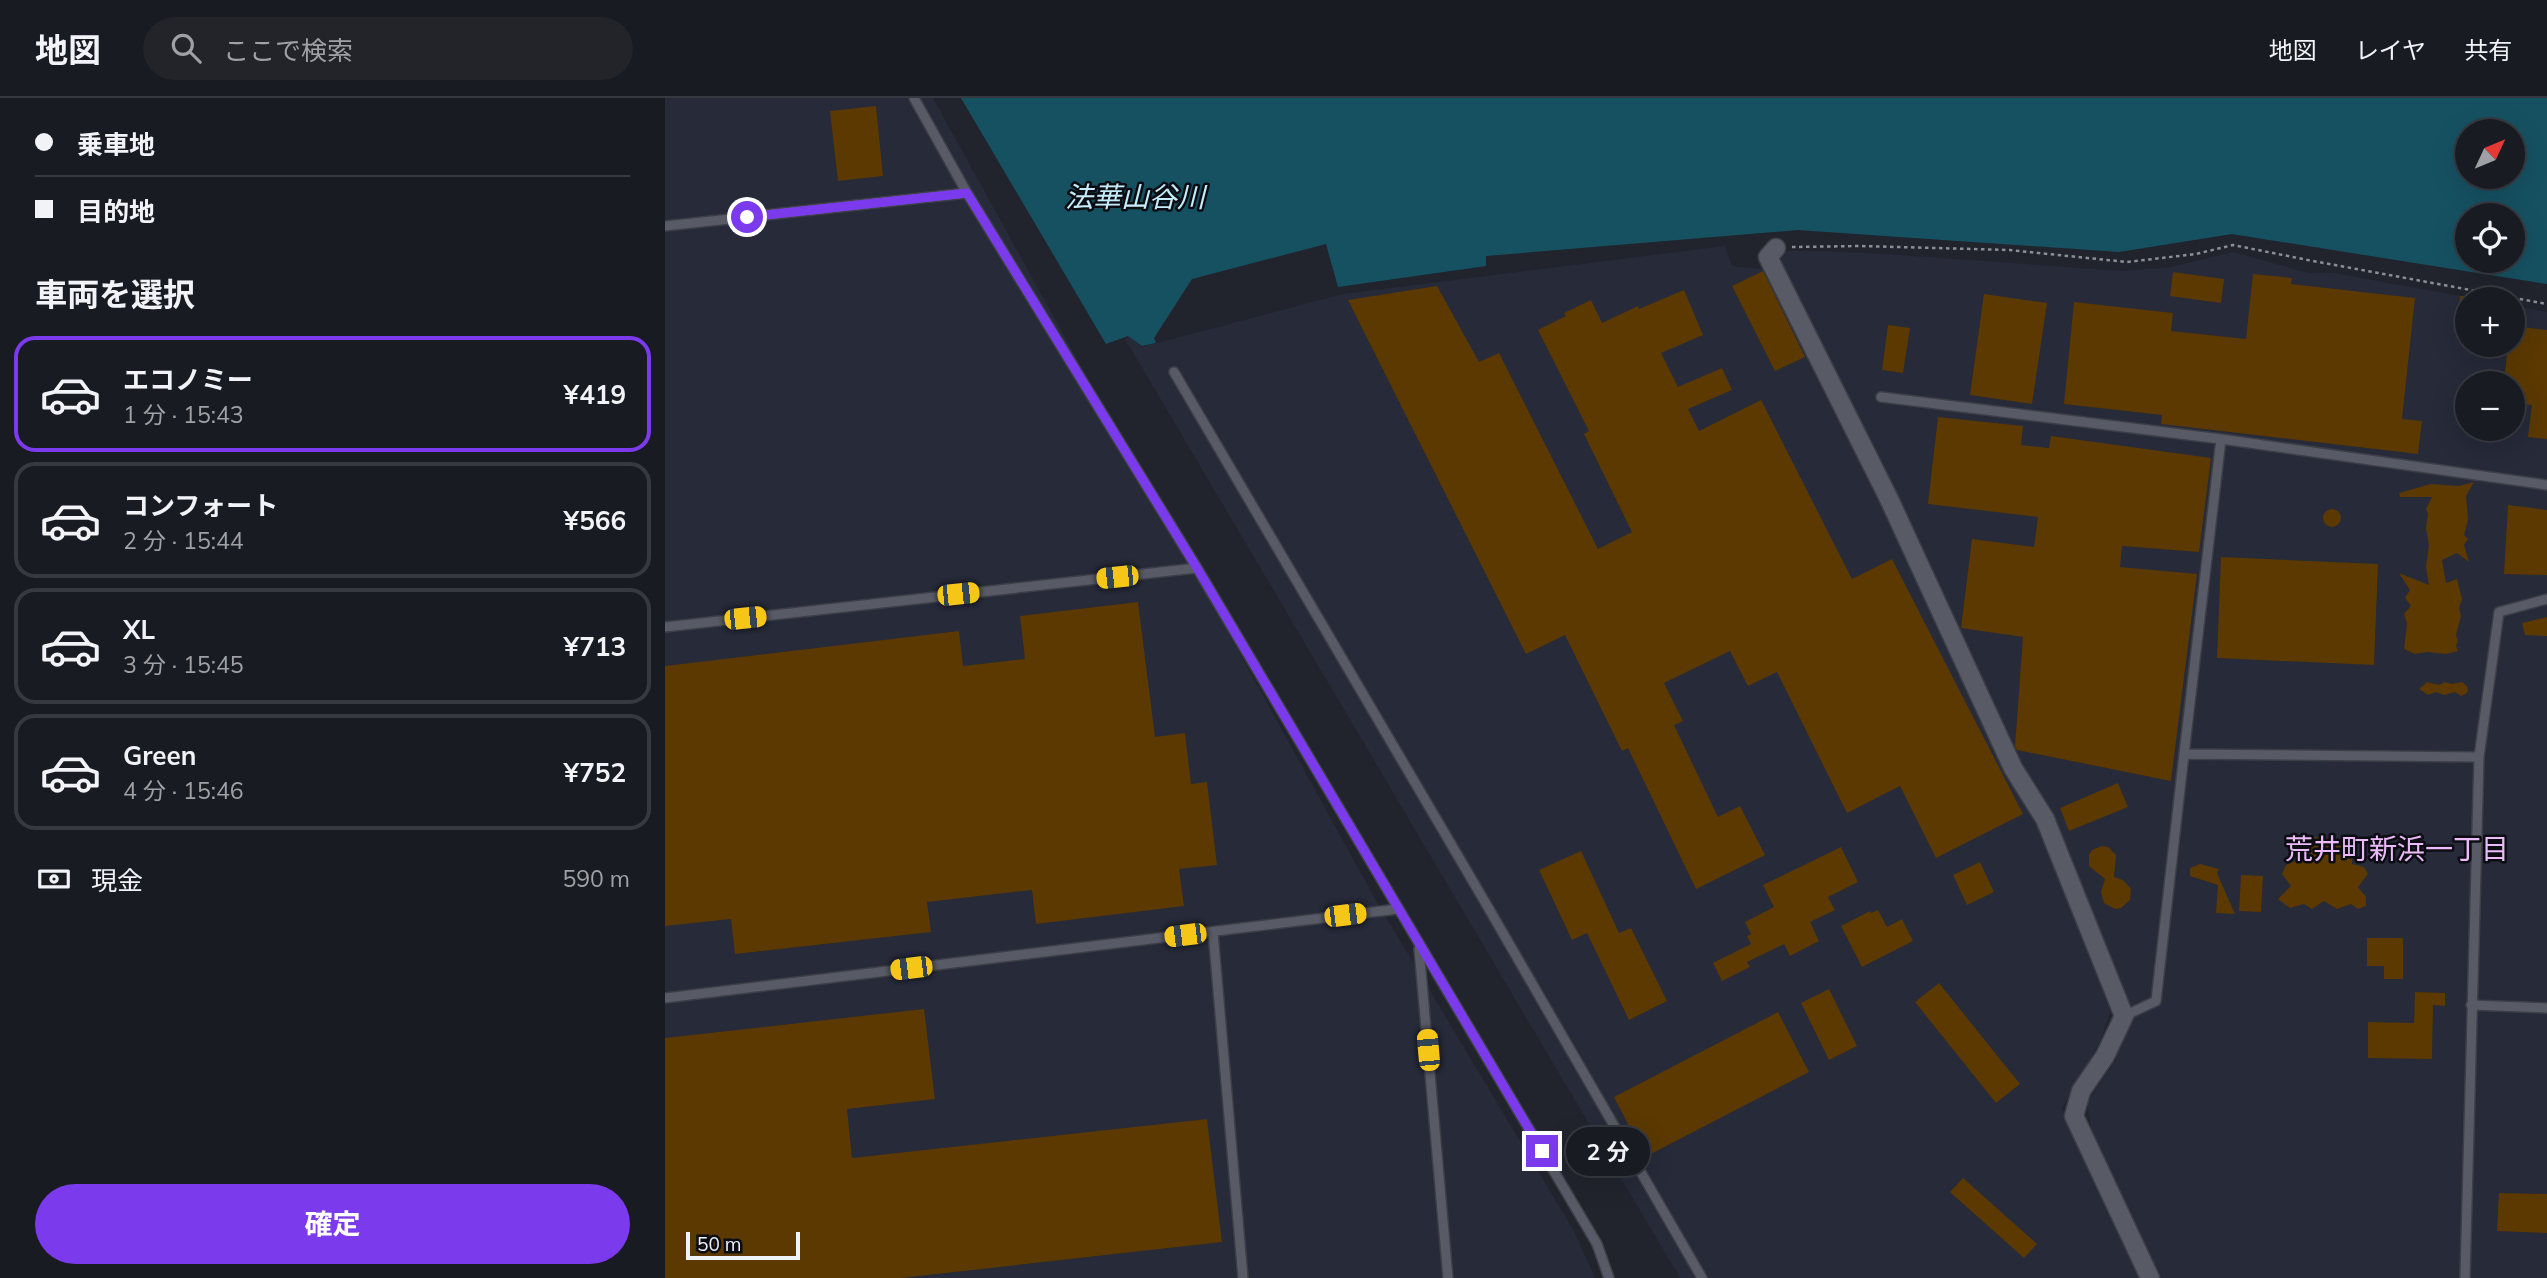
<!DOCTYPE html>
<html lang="ja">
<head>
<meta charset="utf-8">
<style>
	:root { --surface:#191b22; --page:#22242a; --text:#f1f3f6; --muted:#9fa1a5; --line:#373940; --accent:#7c3aed }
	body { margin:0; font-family:Mulish,"Noto Sans JP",sans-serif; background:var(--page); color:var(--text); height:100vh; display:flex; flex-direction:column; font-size:26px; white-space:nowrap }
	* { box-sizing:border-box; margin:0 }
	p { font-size:23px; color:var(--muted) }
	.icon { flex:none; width:38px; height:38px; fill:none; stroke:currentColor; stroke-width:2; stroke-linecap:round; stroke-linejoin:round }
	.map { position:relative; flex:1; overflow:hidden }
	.details { display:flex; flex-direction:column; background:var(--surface); width:665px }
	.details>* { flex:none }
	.hud { display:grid; align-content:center; height:154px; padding:0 35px; background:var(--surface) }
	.needle { width:46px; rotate:46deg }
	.fabs { position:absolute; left:1790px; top:21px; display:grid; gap:14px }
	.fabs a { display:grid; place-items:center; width:70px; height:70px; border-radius:50%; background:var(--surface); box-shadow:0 7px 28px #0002,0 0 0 2px var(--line); font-size:35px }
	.scale { position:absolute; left:21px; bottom:18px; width:114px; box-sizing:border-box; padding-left:7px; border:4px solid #f0f2f9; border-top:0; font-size:19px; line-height:24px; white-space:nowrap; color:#f0f2f9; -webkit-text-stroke:5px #0c0d12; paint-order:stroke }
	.end { position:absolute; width:32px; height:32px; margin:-16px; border:9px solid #7c3aed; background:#fff; box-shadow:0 0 0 4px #fff }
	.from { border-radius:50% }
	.bubble { position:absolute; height:49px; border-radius:24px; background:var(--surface); box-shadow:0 7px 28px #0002,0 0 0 2px var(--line); font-size:23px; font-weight:700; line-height:49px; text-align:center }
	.car { position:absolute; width:21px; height:42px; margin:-21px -10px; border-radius:9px; box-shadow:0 0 5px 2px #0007; background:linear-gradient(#f5c518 24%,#345 0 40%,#f5c518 0 76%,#345 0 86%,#f5c518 0) }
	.hud b { display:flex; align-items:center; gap:24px; height:66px; font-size:26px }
	.hud b+b { border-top:2px solid var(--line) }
	.hud i { width:18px; height:18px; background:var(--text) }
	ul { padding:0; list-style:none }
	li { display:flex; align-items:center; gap:21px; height:116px; margin:0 14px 10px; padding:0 21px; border:4px solid var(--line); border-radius:21px }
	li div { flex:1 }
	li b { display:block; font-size:26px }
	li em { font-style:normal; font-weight:700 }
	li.selected { border-color:var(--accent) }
	li>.icon { width:63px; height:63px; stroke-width:1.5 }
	h2 { padding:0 35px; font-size:32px; line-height:84px }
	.pay { display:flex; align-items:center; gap:18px; height:77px; padding:0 35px; font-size:26px }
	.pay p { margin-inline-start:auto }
	.action { display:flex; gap:14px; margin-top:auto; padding:14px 35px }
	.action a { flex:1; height:80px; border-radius:42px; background:var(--accent); color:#fff; font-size:28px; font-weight:700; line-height:80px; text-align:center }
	header { display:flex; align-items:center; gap:42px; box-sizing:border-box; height:98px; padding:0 35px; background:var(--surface); border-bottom:2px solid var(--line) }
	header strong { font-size:33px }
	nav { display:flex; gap:38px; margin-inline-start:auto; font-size:24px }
	.search { width:490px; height:63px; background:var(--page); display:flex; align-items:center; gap:18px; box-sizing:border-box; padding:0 24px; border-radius:38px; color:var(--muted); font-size:26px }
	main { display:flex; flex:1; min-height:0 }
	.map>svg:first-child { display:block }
	.built { fill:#262a39; fill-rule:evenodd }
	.water { fill:#165162; fill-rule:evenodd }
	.building { fill:#5b3900 }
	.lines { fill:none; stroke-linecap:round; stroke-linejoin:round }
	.service-casing { stroke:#3d3f47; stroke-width:12 }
	.minor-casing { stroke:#3d3f47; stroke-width:21 }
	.path { stroke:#8c8e96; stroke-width:2.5; stroke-dasharray:3.5 3.5; stroke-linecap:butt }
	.service { stroke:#585b66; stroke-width:9 }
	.minor { stroke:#585b66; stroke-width:18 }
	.route { stroke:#7c3aed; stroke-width:9 }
	.labels { text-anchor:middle; stroke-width:5; stroke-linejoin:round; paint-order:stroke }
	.water-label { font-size:28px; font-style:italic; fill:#c5ecfa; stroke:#0c0d12 }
	.neighbourhood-label { font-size:28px; fill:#ebbaf8; stroke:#0c0d12 }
</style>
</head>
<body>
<header>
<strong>地図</strong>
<div class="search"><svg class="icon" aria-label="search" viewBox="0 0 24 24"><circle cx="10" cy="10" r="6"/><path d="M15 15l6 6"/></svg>ここで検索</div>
<nav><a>地図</a><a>レイヤ</a><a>共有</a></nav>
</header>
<main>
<section class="details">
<div class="hud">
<b><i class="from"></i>乗車地</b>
<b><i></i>目的地</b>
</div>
<h2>車両を選択</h2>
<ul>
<li class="selected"><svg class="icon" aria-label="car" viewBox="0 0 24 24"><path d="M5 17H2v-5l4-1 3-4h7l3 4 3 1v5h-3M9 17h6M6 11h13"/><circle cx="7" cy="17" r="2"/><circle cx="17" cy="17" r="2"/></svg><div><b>エコノミー</b><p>1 分 · 15:43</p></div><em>¥419</em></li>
<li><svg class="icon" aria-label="car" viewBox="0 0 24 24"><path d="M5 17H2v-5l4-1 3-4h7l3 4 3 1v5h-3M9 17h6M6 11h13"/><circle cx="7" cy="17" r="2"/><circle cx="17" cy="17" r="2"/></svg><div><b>コンフォート</b><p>2 分 · 15:44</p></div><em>¥566</em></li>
<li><svg class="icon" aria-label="car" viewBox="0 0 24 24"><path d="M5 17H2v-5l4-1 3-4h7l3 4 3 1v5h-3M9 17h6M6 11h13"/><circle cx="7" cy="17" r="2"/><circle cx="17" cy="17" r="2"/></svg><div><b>XL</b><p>3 分 · 15:45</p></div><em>¥713</em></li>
<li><svg class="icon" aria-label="car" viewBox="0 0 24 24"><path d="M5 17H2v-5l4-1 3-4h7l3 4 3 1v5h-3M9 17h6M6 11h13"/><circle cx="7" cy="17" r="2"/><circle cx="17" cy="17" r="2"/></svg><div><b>Green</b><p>4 分 · 15:46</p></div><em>¥752</em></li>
</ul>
<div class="pay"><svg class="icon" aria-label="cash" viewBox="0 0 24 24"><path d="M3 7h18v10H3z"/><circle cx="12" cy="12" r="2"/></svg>現金<p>590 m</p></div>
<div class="action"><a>確定</a></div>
</section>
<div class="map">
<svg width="1882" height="1180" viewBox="0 0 1882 1180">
	<rect width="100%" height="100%" fill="#21242d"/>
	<!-- built -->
	<path class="built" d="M0 0H268L712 804 909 1133 930 1180H0Z
		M1060 148 1067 168 1099 171 1217 403 1343 681 1368 720 1448 905 1435 944 1397 1010 1407 1038 1478 1180H1015L460 241 464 238 477 249 678 196Z
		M1123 153H1156L1236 157 1458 173 1506 169 1568 154 1644 175H1669L1812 201H1802V247H1848V208L1882 214V1180H1495L1427 1034 1422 1005 1450 963 1467 912 1448 864 1386 723 1356 678 1112 164ZM1802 285H1848V331H1802Z"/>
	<!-- water -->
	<path class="water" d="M296 0H1882V186L1567 136 1454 154 1133 132 821 158V168L673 189 661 146 527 181 489 240 491 245 477 248 463 238 441 246ZM1802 33H1848V79H1802ZM1802 117H1848V163H1802Z"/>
	<!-- building -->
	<path class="building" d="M211 8 218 78 173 83 165 13Z
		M1098 173 1140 259 1110 273 1067 188Z
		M1508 174 1559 181 1556 205 1505 198Z
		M1588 176 1627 180 1626 186 1750 200 1737 321 1757 323 1753 356 1496 326 1497 317 1399 306 1409 204 1508 215 1506 233 1581 241Z
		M772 188 814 264 834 255 933 451 967 434 919 336 924 333 873 232 901 218 899 215 926 202 937 225 973 208 974 211 1019 192 1038 237 996 255 1013 289 1057 270 1067 292 1023 311 1034 333 1096 302 1187 481 1227 461 1358 716 1271 760 1235 688 1182 715 1112 574 1083 588 1065 553 999 585 1018 623 1009 627 1053 719 1075 708 1100 757 1031 791 963 650 957 653 900 537 861 556 683 202Z
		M1319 196 1382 205 1367 306 1305 297Z
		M1795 198H1802V238L1790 236Z
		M1223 227 1245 230 1238 275 1217 272Z
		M1848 228 1882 232V341L1863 339 1867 307 1848 305V285H1839L1843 247H1848Z
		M1273 319 1358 328 1356 347 1384 350 1386 338 1546 360 1534 454 1457 448 1455 469 1532 476 1506 683 1352 652 1350 648 1358 539 1296 530 1307 441 1369 449 1373 419 1263 406Z
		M1809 384 1801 398 1803 422 1799 437 1803 441 1799 447 1804 464 1792 455 1777 462 1781 485 1792 481 1797 501 1794 510 1796 518 1791 537 1793 543 1791 548 1793 553 1781 556 1762 554 1750 556 1739 551 1742 526 1739 516 1746 508 1740 500 1745 492 1734 475 1764 487 1761 469 1764 447 1761 430 1763 416 1761 411 1767 399H1735L1734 395 1766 386 1794 388Z
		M1843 407 1882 412V477L1839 476Z
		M1658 420a9 9 0 1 1 18 0a9 9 0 1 1-18 0Z
		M1556 459 1713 466 1709 567 1552 560Z
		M473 504 490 639 520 635 526 686 542 684 552 767 514 771 519 808 371 826 367 792 262 804 266 834 70 856 66 821 0 828V568L294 533 298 568 360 561 355 518Z
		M1882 519V538L1860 537 1857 525Z
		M1762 584 1774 587 1780 584 1787 586 1797 584 1802 588 1803 592 1802 595 1796 598 1790 594 1779 597 1771 594 1763 597 1754 591Z
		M1453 685 1463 709 1404 733 1395 710Z
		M1634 738 1688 742 1687 766 1699 769 1703 776 1693 789 1701 799V808L1693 811 1686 806 1672 811 1659 803 1647 811 1639 806 1625 810 1613 801 1626 788 1617 776 1621 767 1633 762Z
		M1437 748 1443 749 1451 757 1449 779 1458 782 1466 791 1465 802 1456 810 1450 811 1439 805 1436 794 1440 781 1424 768V757L1427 752Z
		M1176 749 1193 784 1163 799 1170 812 1145 824 1154 843 1125 858 1119 846 1082 864 1085 869 1057 883 1048 865 1086 846 1082 838 1086 836 1080 824 1109 809 1098 787Z
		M916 753 954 835 966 830 1002 903 964 922 922 835 907 842 874 772Z
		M1315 764 1329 794 1302 807 1288 777Z
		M1535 766 1554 771 1552 775 1570 816 1551 815 1553 787 1525 778V770Z
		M1576 777 1598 778 1596 814 1574 813Z
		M1213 812 1222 829 1237 821 1248 843 1197 869 1176 828 1205 813 1206 815Z
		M1702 840H1738V881H1719V868H1702Z
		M1274 885 1355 986 1331 1005 1250 904Z
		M1164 891 1192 948 1164 962 1136 905Z
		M1750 894 1780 895V908L1768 907 1767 961 1703 960V924L1749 925Z
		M259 911 270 1001 182 1011 187 1060 542 1021 557 1144 236 1180H0V940Z
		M1113 914 1144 974 980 1059 949 999Z
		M1298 1080 1372 1146 1359 1160 1285 1094Z
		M1834 1095 1882 1096V1135L1832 1133Z"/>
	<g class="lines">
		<defs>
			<path id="service" d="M249 0 302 95 532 470 932 1146 944 1180
				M0 128 302 95
				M509 274 820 804 1037 1180
				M1216 299 1556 341 1882 387
				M0 529 532 470
				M1519 656 1556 341
				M548 834 578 1180
				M754 851 783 1180
				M0 900 733 811
				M1806 907 1882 910
				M1459 918 1491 903 1519 656 1814 659
				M1800 1180 1814 659 1834 514 1882 501"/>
			<path id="minor" d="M1111 150 1103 159 1224 401 1348 670 1380 721 1459 918 1440 958 1416 993 1409 1018 1485 1180"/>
		</defs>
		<!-- service casing -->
		<use href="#service" class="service-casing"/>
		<!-- minor casing -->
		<use href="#minor" class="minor-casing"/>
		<!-- path -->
		<path class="path" d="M1127 149 1195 148 1344 152 1462 164 1531 156 1568 147 1648 163 1882 206"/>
		<!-- service -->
		<use href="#service" class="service"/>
		<!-- minor -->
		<use href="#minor" class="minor"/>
	</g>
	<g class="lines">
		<!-- route -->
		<path class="route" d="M82 119 302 95 532 470 877 1053"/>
	</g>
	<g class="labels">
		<!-- water labels -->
		<g class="water-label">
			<text x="470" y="109">法華山谷川</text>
		</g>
		<!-- neighbourhood labels -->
		<g class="neighbourhood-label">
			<text x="1732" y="761">荒井町新浜一丁目</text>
		</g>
	</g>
</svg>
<div class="fabs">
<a><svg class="needle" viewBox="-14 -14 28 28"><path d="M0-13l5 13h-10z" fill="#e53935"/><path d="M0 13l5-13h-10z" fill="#9fa1a5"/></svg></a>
<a><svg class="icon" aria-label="locate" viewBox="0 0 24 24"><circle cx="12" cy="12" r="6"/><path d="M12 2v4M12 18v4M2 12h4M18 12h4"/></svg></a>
<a>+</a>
<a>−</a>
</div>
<div class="scale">50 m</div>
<i class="end from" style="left:82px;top:119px"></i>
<i class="end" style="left:877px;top:1053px"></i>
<div class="bubble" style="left:901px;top:1029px;width:84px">2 分</div>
<i class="car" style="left:452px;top:479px;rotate:264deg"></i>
<i class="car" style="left:293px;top:496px;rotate:84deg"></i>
<i class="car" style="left:80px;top:520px;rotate:84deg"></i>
<i class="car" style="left:680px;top:817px;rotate:83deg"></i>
<i class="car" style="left:520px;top:837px;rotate:263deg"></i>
<i class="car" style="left:246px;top:870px;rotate:263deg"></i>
<i class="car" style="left:763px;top:952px;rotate:355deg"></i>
</div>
</main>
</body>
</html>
